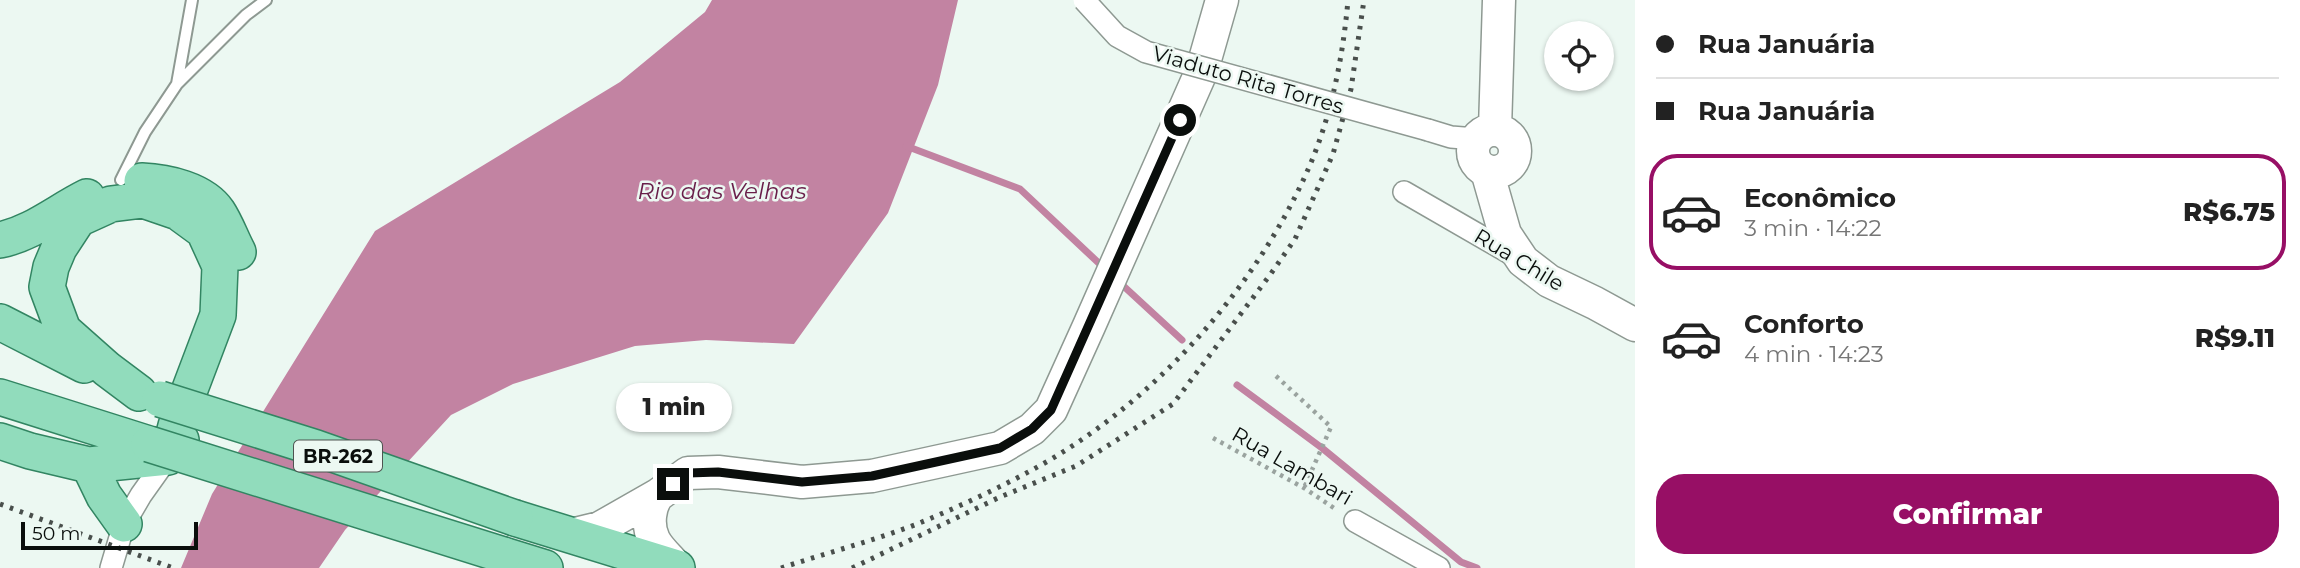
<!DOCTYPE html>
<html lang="pt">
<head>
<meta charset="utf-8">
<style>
	:root { --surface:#fff; --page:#f6f6f6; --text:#222; --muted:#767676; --line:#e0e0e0; --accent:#970f65 }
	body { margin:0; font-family:Montserrat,sans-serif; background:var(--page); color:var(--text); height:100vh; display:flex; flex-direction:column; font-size:26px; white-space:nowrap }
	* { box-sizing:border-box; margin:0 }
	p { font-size:23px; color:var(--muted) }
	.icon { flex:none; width:38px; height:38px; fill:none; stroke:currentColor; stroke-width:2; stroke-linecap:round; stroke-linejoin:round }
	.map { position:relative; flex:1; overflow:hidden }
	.sheet { display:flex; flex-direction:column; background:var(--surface); width:665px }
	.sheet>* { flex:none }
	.guide { display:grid; align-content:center; height:154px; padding:0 21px; background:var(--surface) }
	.tools { position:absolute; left:1544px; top:21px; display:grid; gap:14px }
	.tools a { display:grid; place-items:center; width:70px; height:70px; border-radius:50%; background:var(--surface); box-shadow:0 2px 5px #0004; font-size:35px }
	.scale { position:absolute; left:21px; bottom:18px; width:177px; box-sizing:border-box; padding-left:7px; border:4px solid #0a0e0c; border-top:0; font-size:19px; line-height:24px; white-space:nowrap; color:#0a0e0c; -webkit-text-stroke:5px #ecf8f2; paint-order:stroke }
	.end { position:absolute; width:32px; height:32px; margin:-16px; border:9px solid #0a0e0c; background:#fff; box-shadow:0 0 0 4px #fff }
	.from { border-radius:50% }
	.bubble { position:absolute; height:49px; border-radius:24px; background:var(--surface); box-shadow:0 2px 5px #0004; font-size:23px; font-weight:800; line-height:49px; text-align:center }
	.guide b { display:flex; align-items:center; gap:24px; height:66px; font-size:26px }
	.guide b+b { border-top:2px solid var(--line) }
	.guide i { width:18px; height:18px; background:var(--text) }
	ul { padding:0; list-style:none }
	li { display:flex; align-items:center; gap:21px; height:116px; margin:0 14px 10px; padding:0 7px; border:4px solid transparent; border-radius:28px }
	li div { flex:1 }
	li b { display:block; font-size:26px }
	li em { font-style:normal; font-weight:800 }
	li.active { border-color:var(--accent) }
	li>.icon { width:63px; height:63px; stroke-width:1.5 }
	.action { display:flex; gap:14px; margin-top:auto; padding:14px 21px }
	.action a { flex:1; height:80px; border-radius:28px; background:var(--accent); color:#fff; font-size:28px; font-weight:800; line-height:80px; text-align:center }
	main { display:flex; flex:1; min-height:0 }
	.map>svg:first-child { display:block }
	.water { fill:#c283a2 }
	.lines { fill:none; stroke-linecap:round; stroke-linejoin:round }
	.stream { stroke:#c283a2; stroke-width:7 }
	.lane-casing { stroke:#8e9992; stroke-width:14 }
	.street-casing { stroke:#8e9992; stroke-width:24 }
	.secondary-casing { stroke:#8e9992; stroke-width:35 }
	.primary-casing { stroke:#328562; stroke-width:38 }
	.path { stroke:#9aa39f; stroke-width:4.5; stroke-dasharray:3.5 5; stroke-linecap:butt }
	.lane { stroke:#fff; stroke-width:10 }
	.street { stroke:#fff; stroke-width:21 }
	.secondary { stroke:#fff; stroke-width:32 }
	.primary { stroke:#91dcbc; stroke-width:35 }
	.rail { stroke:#494f4c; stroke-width:5; stroke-dasharray:3.5 7; stroke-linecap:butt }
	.street-bridge-casing { stroke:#8e9992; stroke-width:24; stroke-linecap:butt }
	.primary-bridge-casing { stroke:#328562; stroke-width:38; stroke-linecap:butt }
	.street-bridge { stroke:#fff; stroke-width:21 }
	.primary-bridge { stroke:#91dcbc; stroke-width:35 }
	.route { stroke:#0a0e0c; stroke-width:9 }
	.labels { text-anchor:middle; stroke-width:5; stroke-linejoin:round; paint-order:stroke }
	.shield { fill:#ecf8f2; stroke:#4e5451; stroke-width:2 }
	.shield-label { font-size:19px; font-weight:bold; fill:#0a0e0c }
	.street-label { font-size:21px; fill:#0a0e0c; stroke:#ecf8f2 }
	.water-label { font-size:23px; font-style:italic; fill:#681e49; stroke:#ecf8f2 }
</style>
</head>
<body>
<main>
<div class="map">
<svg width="1635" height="568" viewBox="0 0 1635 568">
	<rect width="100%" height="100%" fill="#ecf8f2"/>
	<!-- water -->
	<path class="water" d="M712 0H958L938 85 888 213 794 344 706 340 635 346 513 384 451 415 345 530 319 568H181L212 494 375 231 620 82 705 12Z"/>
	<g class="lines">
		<!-- stream -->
		<path class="stream" d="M906 146 1020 189 1104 268
			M1118 281 1182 340
			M1237 385 1322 448 1461 562 1477 568"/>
		<defs>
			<path id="lane" d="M177 84 192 0
				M121 180 145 132 177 84 246 15 266 0"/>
			<path id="street" d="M1428 130 1451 137 1476 139
				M1404 192 1515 256
				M1355 521 1439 568
				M111 568 124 524 141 495 168 457"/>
			<path id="secondary" d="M1495 129 1499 0
				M1473 151a21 21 0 1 1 42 0a21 21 0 1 1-42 0Z
				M1487 171 1505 234 1523 261 1549 281 1595 303 1635 325
				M658 495C649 506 647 526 654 540 659 550 670 559 677 568
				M571 535 600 528 658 495 688 473 718 472 802 482 872 476 1000 448 1032 429 1051 410 1089 326 1202 70 1222 0"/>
			<path id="primary" d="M142 181C167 182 203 190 218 212 226 224 231 239 238 252
				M0 240C33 233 57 212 87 197
				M0 322 84 365
				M139 393 107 369 63 330 47 287 51 267 59 248 78 219 111 204 143 200 178 212 204 231 220 266 218 315 176 426 168 457
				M0 397 149 444
				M0 441 30 451 89 465 104 496 124 524
				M89 465 168 457 181 440
				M515 518 677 568
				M503 555 545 568"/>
		</defs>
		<!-- lane casing -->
		<use href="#lane" class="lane-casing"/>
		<!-- street casing -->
		<use href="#street" class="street-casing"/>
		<!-- secondary casing -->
		<use href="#secondary" class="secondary-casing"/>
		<!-- primary casing -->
		<use href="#primary" class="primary-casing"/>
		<!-- path -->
		<path class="path" d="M1276 376 1331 427 1304 488
			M1213 438 1304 488 1337 510"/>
		<!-- lane -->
		<use href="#lane" class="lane"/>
		<!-- street -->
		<use href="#street" class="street"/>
		<!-- secondary -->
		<use href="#secondary" class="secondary"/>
		<!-- primary -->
		<use href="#primary" class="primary"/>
		<!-- rail -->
		<path class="rail" d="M0 504 173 568
			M781 568C826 553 873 541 917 524 956 508 995 490 1032 470 1152 405 1256 290 1310 165 1332 113 1343 56 1348 0
			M852 568 1000 497 1076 466 1173 404 1270 275 1295 239 1333 154 1351 89 1364 0"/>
		<defs>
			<path id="street-bridge" d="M1084 0 1117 36 1146 52 1428 130"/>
			<path id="primary-bridge" d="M160 399 316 448 515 518
				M149 444 503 555"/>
		</defs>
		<!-- street-bridge casing -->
		<use href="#street-bridge" class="street-bridge-casing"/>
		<!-- primary-bridge casing -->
		<use href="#primary-bridge" class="primary-bridge-casing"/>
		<!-- street-bridge -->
		<use href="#street-bridge" class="street-bridge"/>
		<!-- primary-bridge -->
		<use href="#primary-bridge" class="primary-bridge"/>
	</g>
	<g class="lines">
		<!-- route -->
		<path class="route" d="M673 484 688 473 718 472 802 482 872 476 1000 448 1032 429 1051 410 1180 120"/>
	</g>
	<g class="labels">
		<!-- shield labels -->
		<rect class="shield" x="294" y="440.5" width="88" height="31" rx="5"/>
		<g class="shield-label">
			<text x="338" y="463">BR-262</text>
		</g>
		<!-- street labels -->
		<g class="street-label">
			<text transform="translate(1248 80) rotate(16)" y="7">Viaduto Rita Torres</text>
			<text transform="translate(1519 260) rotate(31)" y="7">Rua Chile</text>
			<text transform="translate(1292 466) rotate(30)" y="7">Rua Lambari</text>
		</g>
		<!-- water labels -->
		<g class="water-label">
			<text x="722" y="199">Rio das Velhas</text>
		</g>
	</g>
</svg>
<div class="tools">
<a><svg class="icon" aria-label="locate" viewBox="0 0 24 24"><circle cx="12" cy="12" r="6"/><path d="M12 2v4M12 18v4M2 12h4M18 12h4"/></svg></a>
</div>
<div class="scale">50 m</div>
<i class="end from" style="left:1180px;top:120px"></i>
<i class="end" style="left:673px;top:484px"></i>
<div class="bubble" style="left:616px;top:383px;width:116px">1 min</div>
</div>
<section class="sheet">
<div class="guide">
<b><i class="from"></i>Rua Januária</b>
<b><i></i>Rua Januária</b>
</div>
<ul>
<li class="active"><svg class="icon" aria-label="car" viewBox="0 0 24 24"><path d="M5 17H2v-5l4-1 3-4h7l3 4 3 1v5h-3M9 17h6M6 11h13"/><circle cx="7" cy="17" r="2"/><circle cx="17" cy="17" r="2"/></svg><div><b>Econômico</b><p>3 min · 14:22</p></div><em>R$6.75</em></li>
<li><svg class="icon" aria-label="car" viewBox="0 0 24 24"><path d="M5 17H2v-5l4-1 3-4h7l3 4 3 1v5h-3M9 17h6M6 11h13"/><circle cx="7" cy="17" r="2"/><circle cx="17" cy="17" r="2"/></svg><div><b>Conforto</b><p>4 min · 14:23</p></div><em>R$9.11</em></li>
</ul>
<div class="action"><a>Confirmar</a></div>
</section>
</main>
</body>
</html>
